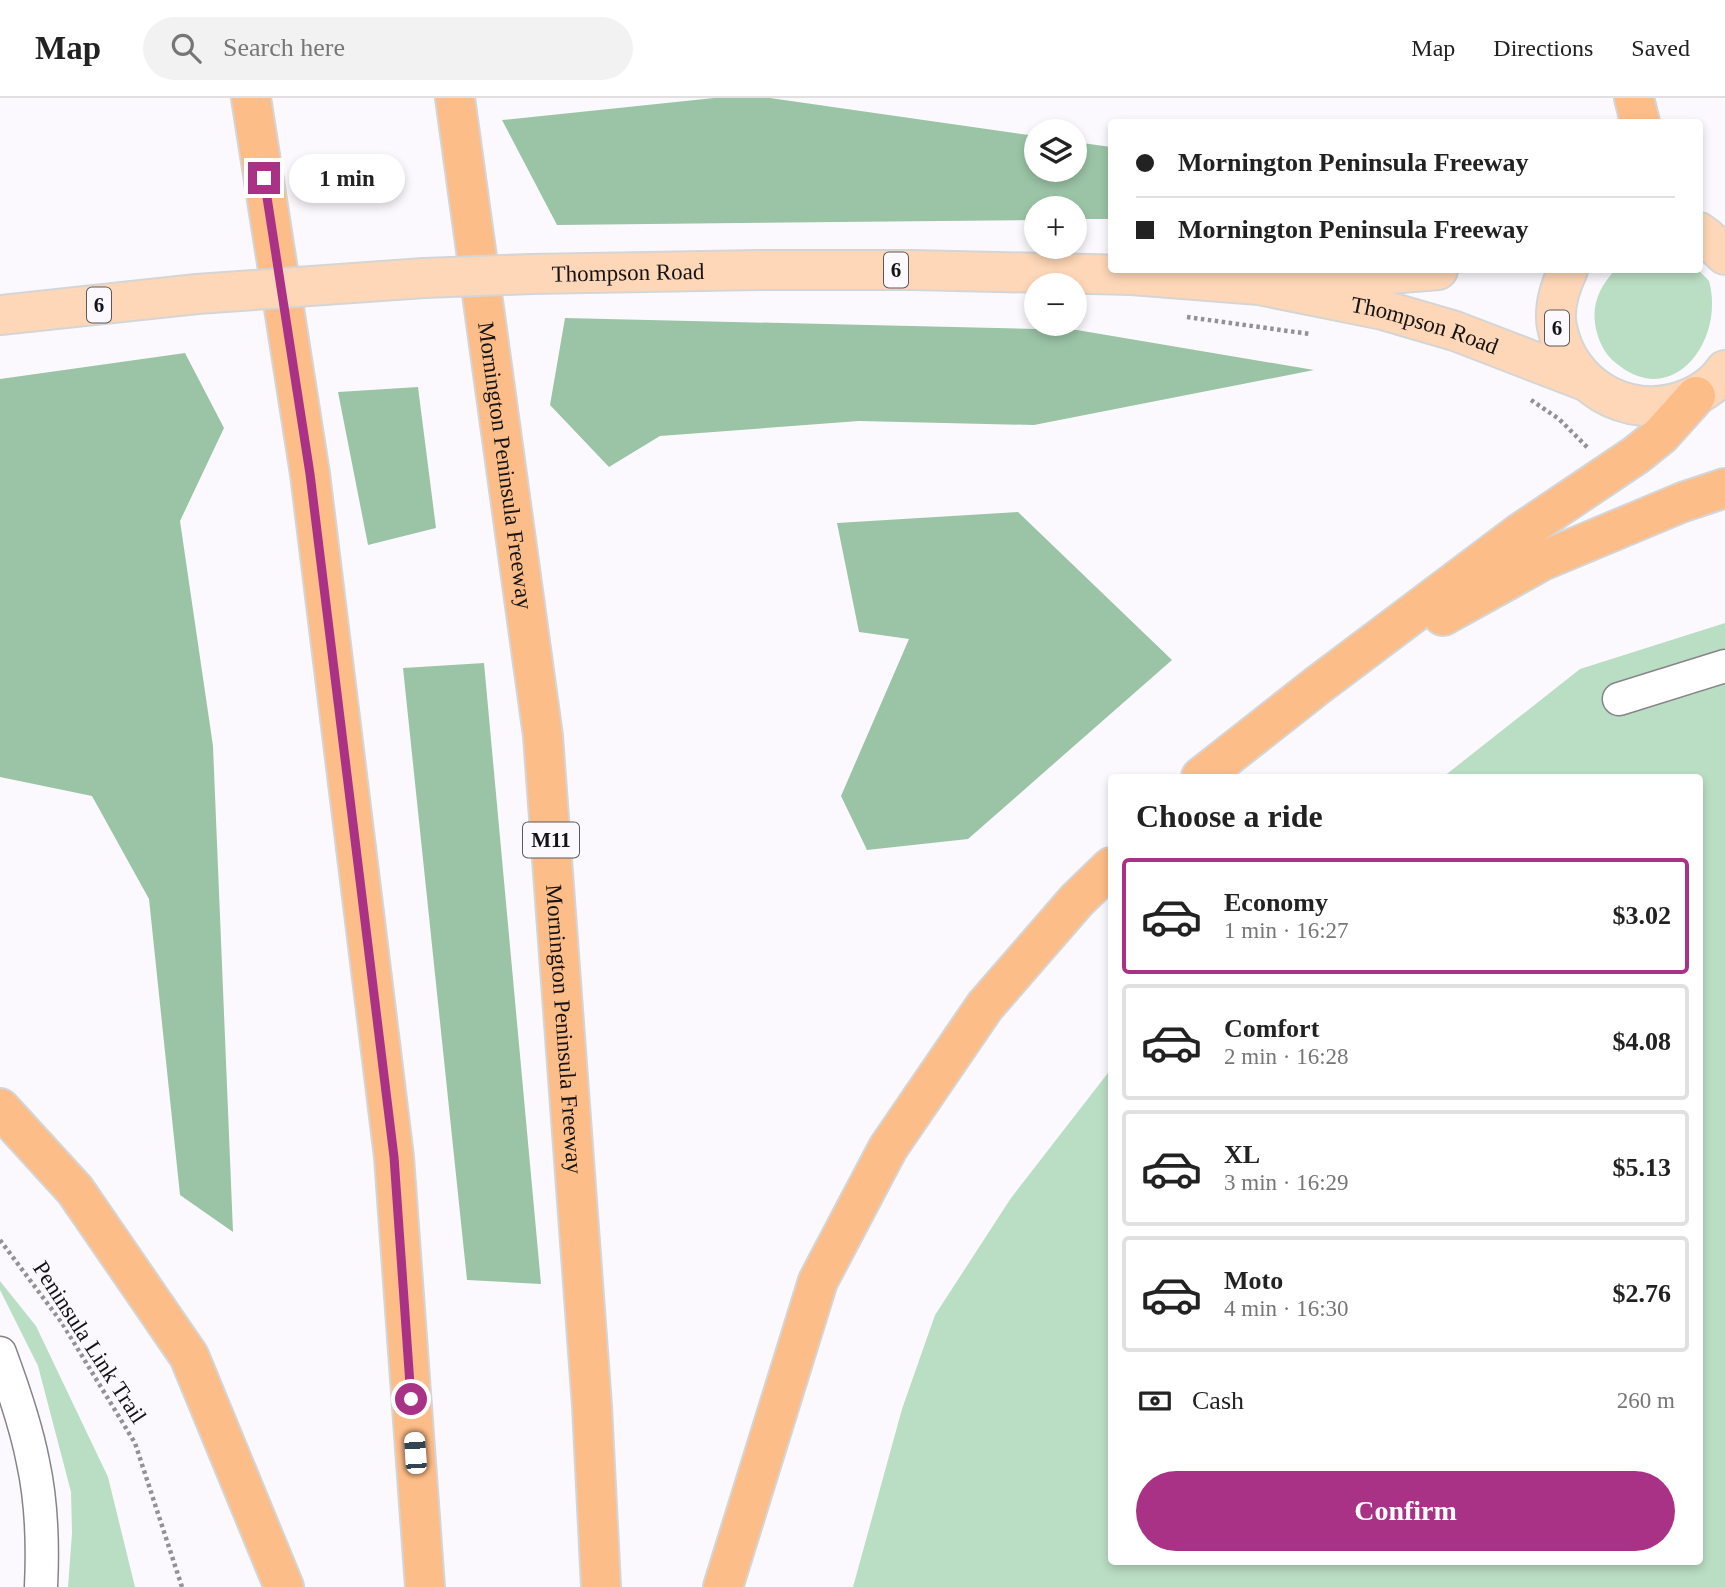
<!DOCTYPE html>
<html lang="en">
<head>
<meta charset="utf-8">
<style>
	:root { --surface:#fff; --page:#f2f2f2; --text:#222; --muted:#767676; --line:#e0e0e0; --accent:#a93186 }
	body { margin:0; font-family:"Times New Roman",serif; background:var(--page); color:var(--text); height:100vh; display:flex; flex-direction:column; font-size:26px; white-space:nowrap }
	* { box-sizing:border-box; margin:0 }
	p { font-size:23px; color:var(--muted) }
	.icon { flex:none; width:38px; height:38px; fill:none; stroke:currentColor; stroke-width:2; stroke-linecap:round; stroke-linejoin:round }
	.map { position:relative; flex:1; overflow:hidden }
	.sheet { position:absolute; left:1108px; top:676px; width:595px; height:791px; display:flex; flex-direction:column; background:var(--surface); border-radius:7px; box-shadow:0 4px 10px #0003 }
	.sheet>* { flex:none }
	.top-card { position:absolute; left:1108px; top:21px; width:595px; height:154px; border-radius:7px; box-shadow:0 4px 10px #0003; display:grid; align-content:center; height:154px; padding:0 28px; background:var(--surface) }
	.controls { position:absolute; left:1024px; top:21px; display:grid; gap:14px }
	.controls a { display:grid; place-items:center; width:63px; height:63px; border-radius:50%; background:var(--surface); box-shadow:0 4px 10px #0003; font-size:35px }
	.end { position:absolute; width:32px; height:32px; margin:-16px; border:9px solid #a93186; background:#fff; box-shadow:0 0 0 4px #fff }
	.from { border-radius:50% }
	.bubble { position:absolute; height:49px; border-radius:24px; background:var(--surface); box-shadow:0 4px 10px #0003; font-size:23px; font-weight:800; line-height:49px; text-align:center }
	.car { position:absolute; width:21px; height:42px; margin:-21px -10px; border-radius:9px; box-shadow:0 0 5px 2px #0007; background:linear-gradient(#fff 24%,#345 0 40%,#fff 0 76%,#345 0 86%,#fff 0) }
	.top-card b { display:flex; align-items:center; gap:24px; height:66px; font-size:26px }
	.top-card b+b { border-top:2px solid var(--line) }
	.top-card i { width:18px; height:18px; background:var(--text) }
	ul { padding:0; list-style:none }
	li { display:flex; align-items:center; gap:21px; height:116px; margin:0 14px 10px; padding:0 14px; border:4px solid var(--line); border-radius:7px }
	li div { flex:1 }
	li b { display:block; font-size:26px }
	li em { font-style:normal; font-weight:800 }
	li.on { border-color:var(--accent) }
	li>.icon { width:63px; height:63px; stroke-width:1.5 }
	h2 { padding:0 28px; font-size:32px; line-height:84px }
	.pay { display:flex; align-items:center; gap:18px; height:77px; padding:0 28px; font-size:26px }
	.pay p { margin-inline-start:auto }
	.button { display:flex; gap:14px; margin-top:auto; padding:14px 28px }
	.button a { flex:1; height:80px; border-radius:42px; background:var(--accent); color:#fff; font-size:28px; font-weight:800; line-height:80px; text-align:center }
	header { display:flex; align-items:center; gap:42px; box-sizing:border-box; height:98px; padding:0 35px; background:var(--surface); border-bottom:2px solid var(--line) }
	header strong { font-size:33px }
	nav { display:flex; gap:38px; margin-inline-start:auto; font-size:24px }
	.search { width:490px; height:63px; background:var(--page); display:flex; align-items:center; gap:18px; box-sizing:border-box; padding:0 24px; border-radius:38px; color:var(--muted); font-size:26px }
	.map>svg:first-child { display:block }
	.green { fill:#badec3 }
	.forest { fill:#9bc4a6 }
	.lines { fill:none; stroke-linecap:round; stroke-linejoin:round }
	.minor-casing { stroke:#878489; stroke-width:35 }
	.major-casing { stroke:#d5d5d5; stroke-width:42 }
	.highway-casing { stroke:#d5d5d5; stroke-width:42 }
	.path { stroke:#939195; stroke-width:4.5; stroke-dasharray:3.5 3.5; stroke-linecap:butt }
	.minor { stroke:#fff; stroke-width:32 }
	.major { stroke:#fed7b8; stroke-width:38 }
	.highway { stroke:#fdbd88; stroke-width:38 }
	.major-bridge-casing { stroke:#d5d5d5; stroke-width:42; stroke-linecap:butt }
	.major-bridge { stroke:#fed7b8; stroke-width:38 }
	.route { stroke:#a93186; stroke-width:9 }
	.labels { text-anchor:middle; stroke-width:7; stroke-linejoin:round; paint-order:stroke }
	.shield { fill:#fcf9fe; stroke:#5a585b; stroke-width:2 }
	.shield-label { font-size:21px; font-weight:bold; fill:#141315 }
	.street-label { font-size:23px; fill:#141315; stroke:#fcf9fe }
</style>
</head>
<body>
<header>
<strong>Map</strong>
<div class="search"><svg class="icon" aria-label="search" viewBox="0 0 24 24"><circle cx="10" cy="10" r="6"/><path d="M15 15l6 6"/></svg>Search here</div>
<nav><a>Map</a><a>Directions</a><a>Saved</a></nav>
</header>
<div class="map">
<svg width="1725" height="1489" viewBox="0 0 1725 1489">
	<rect width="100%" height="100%" fill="#fcf9fe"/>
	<!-- green -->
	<path class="green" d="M1615 172H1698C1701 175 1706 179 1709 183 1725 240 1676 309 1621 269 1609 261 1601 250 1597 235 1590 209 1598 191 1615 172Z
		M1725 525V1489H853L902 1311 935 1217 1011 1100 1111 971V1463H1699V679H1443L1580 571Z
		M0 1183 36 1228 108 1379 135 1489H68L72 1435 71 1394 38 1268 0 1192Z"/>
	<!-- forest -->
	<path class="forest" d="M714 0H770L1036 38V72H1074L1075 44 1111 49V121H1075L1074 110H1036V122L557 127 502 22Z
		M565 220 1077 232 1314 272 1034 327 859 323 660 338 609 369 550 307Z
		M185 255 224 330 180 423 213 648 233 1134 180 1097 149 801 92 698 0 679V281Z
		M418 289 436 430 368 447 338 294Z
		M1018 414 1172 562 968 741 867 752 841 698 909 541 859 534 837 425Z
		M484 565 541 1186 467 1182 403 570Z"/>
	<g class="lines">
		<defs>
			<path id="minor" d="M1619 601 1725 568
				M0 1255C13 1290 26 1327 33 1364 42 1405 43 1447 41 1489"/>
			<g id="major">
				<path d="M1699 134 1706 139 1725 157"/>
				<path d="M1568 172C1560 189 1553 209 1557 229 1568 287 1626 322 1682 303 1699 297 1715 287 1725 272"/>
				<path id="s1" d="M532 176 759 172H913L1132 177 1259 187 1383 212 1455 233 1585 283"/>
				<path d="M1303 183 1438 172"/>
				<path d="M0 217 197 196"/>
			</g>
			<g id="highway">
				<path d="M251 0 310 376 394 1059 425 1489"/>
				<path id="s2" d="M455 0 543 638 592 1308 601 1489"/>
				<path d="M1634 0 1640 24"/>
				<path d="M1443 518 1542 463 1683 404 1725 390"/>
				<path d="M1201 679 1318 587 1520 435 1636 357 1661 337 1696 298"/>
				<path d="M0 1010 75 1092 189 1258 284 1489"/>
				<path d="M723 1489 818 1183 888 1050 985 908 1077 802 1111 769"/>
			</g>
		</defs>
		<!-- minor casing -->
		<use href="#minor" class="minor-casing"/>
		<!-- major casing -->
		<use href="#major" class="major-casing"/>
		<!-- highway casing -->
		<use href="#highway" class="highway-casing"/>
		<!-- path -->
		<path class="path" d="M1187 219 1310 236
			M1531 302 1559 321 1588 350
			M0 1142 62 1225 135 1345 182 1489"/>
		<!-- minor -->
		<use href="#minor" class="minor"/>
		<!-- major -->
		<use href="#major" class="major"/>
		<!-- highway -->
		<use href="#highway" class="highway"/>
		<defs>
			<path id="major-bridge" d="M197 196 424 180 532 176"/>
		</defs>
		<!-- major-bridge casing -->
		<use href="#major-bridge" class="major-bridge-casing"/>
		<!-- major-bridge -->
		<use href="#major-bridge" class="major-bridge"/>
	</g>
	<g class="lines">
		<!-- route -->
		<path class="route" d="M264 80 310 376 394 1059 411 1301"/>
	</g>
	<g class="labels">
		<!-- shield labels -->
		<g class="shield">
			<rect x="884" y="154.5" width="24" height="35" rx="5"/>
			<rect x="87" y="189.5" width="24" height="35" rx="5"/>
			<rect x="1545" y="212.5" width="24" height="35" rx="5"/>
			<rect x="523" y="724.5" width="56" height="35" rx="5"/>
		</g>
		<g class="shield-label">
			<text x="896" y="179">6</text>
			<text x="99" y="214">6</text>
			<text x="1557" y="237">6</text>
			<text x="551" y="749">M11</text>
		</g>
		<!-- street labels -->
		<g class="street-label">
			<text dy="8" stroke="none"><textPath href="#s1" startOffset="96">Thompson Road</textPath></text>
			<text dy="8" stroke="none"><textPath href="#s1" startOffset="898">Thompson Road</textPath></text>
			<text dy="8" stroke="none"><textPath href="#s2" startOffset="371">Mornington Peninsula Freeway</textPath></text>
			<text dy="8" stroke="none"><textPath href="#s2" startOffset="938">Mornington Peninsula Freeway</textPath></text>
			<text transform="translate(90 1244) rotate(57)" y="8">Peninsula Link Trail</text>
		</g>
	</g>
</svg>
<div class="controls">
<a><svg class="icon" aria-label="layers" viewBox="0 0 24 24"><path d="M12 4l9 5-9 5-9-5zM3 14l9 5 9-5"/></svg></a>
<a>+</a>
<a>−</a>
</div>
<i class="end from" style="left:411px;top:1301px"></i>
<i class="end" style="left:264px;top:80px"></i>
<div class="bubble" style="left:289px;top:56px;width:116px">1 min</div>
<i class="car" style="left:415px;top:1355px;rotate:356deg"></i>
<div class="top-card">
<b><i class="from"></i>Mornington Peninsula Freeway</b>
<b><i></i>Mornington Peninsula Freeway</b>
</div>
<section class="sheet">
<h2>Choose a ride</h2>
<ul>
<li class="on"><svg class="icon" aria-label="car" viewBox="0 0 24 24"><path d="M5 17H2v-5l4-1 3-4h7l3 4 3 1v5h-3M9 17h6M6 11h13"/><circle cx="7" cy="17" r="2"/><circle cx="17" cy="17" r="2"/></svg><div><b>Economy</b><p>1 min · 16:27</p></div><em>$3.02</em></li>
<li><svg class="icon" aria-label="car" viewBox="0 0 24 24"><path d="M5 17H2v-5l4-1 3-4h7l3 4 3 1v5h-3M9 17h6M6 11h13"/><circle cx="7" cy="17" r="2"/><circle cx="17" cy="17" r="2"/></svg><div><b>Comfort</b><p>2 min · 16:28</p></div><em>$4.08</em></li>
<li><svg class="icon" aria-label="car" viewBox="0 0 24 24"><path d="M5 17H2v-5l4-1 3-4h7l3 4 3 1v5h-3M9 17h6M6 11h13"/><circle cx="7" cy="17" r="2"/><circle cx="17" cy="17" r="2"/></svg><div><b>XL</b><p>3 min · 16:29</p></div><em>$5.13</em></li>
<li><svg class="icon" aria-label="car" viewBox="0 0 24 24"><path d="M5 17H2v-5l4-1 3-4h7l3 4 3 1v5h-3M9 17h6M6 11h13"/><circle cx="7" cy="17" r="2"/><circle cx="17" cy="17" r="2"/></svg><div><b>Moto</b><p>4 min · 16:30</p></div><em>$2.76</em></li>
</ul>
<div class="pay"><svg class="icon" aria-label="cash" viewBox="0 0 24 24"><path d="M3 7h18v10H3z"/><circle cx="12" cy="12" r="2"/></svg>Cash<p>260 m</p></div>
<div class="button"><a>Confirm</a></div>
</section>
</div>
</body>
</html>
